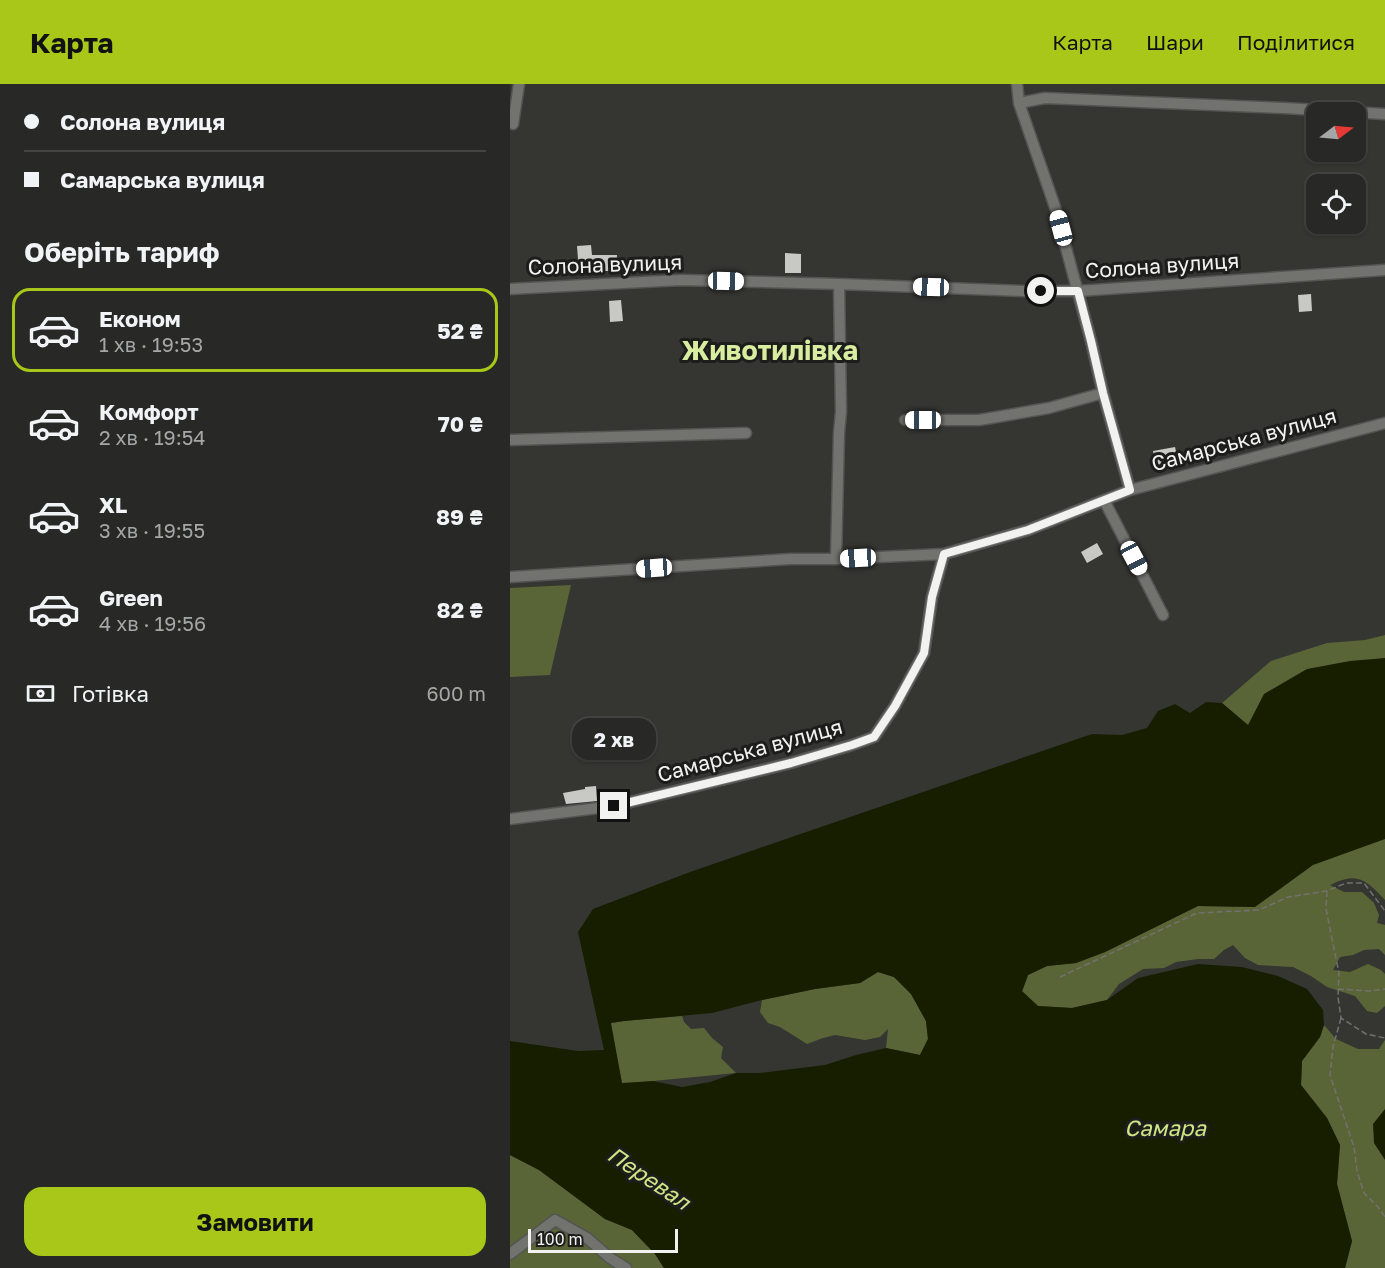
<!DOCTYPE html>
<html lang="uk">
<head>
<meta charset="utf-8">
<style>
	:root { --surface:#282826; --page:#30302e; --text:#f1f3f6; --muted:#a5a6a7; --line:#444443; --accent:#a9c719 }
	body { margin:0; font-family:"Golos Text",sans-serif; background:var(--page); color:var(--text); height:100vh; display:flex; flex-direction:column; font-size:22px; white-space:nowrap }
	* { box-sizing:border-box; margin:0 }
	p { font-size:20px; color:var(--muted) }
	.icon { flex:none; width:33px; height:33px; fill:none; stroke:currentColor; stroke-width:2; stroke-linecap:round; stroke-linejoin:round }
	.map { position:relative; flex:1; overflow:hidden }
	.side { display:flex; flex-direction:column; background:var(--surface); width:510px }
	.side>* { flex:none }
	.banner { display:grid; align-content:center; height:132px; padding:0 24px; background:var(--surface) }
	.needle { width:39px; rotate:74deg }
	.buttons { position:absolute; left:796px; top:18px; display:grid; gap:12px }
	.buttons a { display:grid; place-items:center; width:60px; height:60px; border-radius:12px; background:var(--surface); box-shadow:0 2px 4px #0004,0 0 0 2px var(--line); font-size:30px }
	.scale { position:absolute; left:18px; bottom:15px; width:150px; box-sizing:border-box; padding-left:6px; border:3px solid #f2f2f0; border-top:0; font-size:16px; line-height:21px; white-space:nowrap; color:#f2f2f0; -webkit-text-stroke:4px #1d1d1c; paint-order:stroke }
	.end { position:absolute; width:27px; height:27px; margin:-14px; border:8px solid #f2f2f0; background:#111; box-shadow:0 0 0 3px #111 }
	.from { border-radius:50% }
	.bubble { position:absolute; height:42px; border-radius:18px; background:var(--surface); box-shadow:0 2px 4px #0004,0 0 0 2px var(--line); font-size:20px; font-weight:700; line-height:42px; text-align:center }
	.car { position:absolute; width:18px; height:36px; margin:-18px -9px; border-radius:8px; box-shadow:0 0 4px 2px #0007; background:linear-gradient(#fff 24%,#345 0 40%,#fff 0 76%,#345 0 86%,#fff 0) }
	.banner b { display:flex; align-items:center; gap:21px; height:57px; font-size:22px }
	.banner b+b { border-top:2px solid var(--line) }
	.banner i { width:15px; height:15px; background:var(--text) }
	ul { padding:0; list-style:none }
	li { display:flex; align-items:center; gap:18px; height:84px; margin:0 12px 9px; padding:0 12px; border:3px solid transparent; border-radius:18px }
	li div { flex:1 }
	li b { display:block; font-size:22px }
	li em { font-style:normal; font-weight:700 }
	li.selected { border-color:var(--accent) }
	li>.icon { width:54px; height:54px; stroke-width:1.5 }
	h2 { padding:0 24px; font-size:27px; line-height:72px }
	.pay { display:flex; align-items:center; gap:15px; height:66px; padding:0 24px; font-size:22px }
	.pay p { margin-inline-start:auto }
	.action { display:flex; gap:12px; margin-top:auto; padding:12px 24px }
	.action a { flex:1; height:69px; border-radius:18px; background:var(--accent); color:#111; font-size:24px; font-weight:700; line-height:69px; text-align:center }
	header { display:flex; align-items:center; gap:36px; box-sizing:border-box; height:84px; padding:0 30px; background:var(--accent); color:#111 }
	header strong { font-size:28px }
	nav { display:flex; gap:33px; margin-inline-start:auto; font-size:21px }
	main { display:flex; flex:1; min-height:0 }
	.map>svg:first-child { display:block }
	.green { fill:#5a6537 }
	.water { fill:#171e00; fill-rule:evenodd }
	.building { fill:#c8c9c4 }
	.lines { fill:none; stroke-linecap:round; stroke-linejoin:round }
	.minor-casing { stroke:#545552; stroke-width:13 }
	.path { stroke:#71726f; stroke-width:1.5; stroke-dasharray:6 3; stroke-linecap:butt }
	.minor { stroke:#72736f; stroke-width:10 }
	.route { stroke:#f2f2f0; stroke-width:8 }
	.labels { text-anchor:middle; stroke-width:6; stroke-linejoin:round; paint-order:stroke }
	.street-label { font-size:21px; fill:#f2f2f0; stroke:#1d1d1c }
	.water-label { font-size:22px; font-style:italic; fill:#cfe685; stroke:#1d1d1c }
	.district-label { font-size:27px; font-weight:bold; fill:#d9eda1; stroke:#1d1d1c }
</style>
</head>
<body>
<header>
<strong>Карта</strong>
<nav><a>Карта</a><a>Шари</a><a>Поділитися</a></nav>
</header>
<main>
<section class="side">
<div class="banner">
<b><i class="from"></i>Солона вулиця</b>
<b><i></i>Самарська вулиця</b>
</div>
<h2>Оберіть тариф</h2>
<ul>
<li class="selected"><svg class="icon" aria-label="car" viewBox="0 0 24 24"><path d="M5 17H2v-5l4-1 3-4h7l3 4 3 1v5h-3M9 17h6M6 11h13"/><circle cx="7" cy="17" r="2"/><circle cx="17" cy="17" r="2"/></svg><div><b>Економ</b><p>1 хв · 19:53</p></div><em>52 ₴</em></li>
<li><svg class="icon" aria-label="car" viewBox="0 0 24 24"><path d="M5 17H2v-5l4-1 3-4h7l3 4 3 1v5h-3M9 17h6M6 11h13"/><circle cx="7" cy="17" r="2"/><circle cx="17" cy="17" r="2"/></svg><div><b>Комфорт</b><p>2 хв · 19:54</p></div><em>70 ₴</em></li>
<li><svg class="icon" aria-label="car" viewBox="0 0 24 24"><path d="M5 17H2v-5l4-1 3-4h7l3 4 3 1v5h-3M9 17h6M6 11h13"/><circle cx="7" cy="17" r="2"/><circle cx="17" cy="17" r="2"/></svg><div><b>XL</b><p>3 хв · 19:55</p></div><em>89 ₴</em></li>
<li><svg class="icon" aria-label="car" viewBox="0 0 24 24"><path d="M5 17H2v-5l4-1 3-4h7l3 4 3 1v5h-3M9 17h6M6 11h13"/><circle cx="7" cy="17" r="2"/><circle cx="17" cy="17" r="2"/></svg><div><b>Green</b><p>4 хв · 19:56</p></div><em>82 ₴</em></li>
</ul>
<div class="pay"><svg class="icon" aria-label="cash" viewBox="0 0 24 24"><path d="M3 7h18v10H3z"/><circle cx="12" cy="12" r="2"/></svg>Готівка<p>600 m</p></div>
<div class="action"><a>Замовити</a></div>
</section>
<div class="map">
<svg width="875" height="1184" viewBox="0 0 875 1184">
	<rect width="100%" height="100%" fill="#353632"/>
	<!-- green -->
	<path class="green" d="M61 501 40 591 0 593V504Z
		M875 551V816C856 796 848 787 820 801L834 808H852L864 819 869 831 867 839 875 841V871L869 865 854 866 843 871 830 873 823 886 840 888 858 880 871 886 875 890V922L867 929 857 927 845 912 817 903 801 892 783 883 748 881 735 874 723 861 714 866 704 875H688L666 878 654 884 633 885 609 900 597 916 562 924 528 922 512 908 518 891 537 882 566 879 595 868 688 822 745 823 738 641 712 619 761 577 817 559 855 556Z
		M368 888 384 893 401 910 416 937 418 955 410 971 376 964 378 945 370 953 355 956 325 951 313 954 297 960 270 943 258 939 250 928 252 916 305 905 350 899Z
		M172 932 174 938 181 945 194 944 202 954 213 963 211 974 226 989 112 1000 100 939 114 937Z
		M814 941 826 955 848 965H869L875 956V1184H835L842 1157 827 1100 830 1061 817 1034 791 1001 792 977 810 953Z
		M0 1071 29 1086 95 1135 122 1146 145 1170 154 1184H0Z"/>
	<!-- water -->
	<path class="water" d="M875 574V755L803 781 745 823 688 822 595 868 566 879 537 882 518 891 512 907 528 922 562 924 597 916 628 894 688 880 732 883 768 892 797 905 813 926 814 941 810 953 792 977 791 1001 817 1034 830 1061 827 1100 842 1157 835 1184H154L145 1170 122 1146 95 1135 29 1086 0 1071V957L68 967 94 966 68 848 83 825 180 788 582 650 612 651 637 644 648 627 665 620 680 629 696 618 712 619 738 641 754 610 797 585 840 577ZM368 888 384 893 401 910 416 937 418 955 410 971 376 964 346 971 315 981 249 989H226L200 998 172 1003 143 997 112 999 101 939 114 937 202 929 252 916 305 905 350 899Z
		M875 1025V1076L864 1059 863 1040Z"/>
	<!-- building -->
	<path class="building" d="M81 161 82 171H107L106 187H83V188H69L67 162Z
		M275 169 291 170V189H275Z
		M801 210 802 227 789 228 788 211Z
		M111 216 113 237 100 238 99 217Z
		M665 363 668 376 646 381 643 367Z
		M587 459 593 470 577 479 571 468Z
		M86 702 87 717 56 720 53 709 75 705V703Z"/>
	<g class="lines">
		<defs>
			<path id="minor" d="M507 0 509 19 545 123 581 257 593 309 620 406
				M509 19 535 14 774 24 875 30
				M3 40 9 0
				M0 205 171 196 329 200 513 207H568L875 186
				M395 336H469L539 324 593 309
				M0 356 236 349
				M594 416 653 531
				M326 475 329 349 331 328 329 200
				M0 493 280 475H326L434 470 518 446 620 406 875 339
				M0 735 104 722 281 679 342 661 364 653 385 622 414 569 422 513 434 470
				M0 1170 45 1136 77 1154 100 1174 116 1184"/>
		</defs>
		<!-- minor casing -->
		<use href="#minor" class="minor-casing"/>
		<!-- path -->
		<path class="path" d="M817 807 816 825 829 889 828 913 831 934 856 950 875 954
			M550 893 687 829 749 826 778 813 817 807 836 799H854L875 827
			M828 905 859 907 875 905
			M831 934 823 963 820 991 844 1063 847 1087 854 1109 868 1123 875 1133"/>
		<!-- minor -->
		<use href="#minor" class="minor"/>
	</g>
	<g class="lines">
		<!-- route -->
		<path class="route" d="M104 722 281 679 342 661 364 653 385 622 414 569 422 513 434 470 518 446 620 406 593 309 581 257 568 207H531"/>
	</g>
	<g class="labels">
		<!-- street labels -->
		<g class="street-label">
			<text transform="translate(95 181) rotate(-2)" y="7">Солона вулиця</text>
			<text transform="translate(652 182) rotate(-4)" y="7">Солона вулиця</text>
			<text transform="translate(734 356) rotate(-15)" y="7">Самарська вулиця</text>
			<text transform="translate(240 667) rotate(-15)" y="7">Самарська вулиця</text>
		</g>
		<!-- water labels -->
		<g class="water-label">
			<text x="655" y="1052">Самара</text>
			<text transform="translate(139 1094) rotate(34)" y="8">Перевал</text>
		</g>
		<!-- district labels -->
		<g class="district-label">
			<text x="260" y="276">Животилівка</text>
		</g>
	</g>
</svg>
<div class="buttons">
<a><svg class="needle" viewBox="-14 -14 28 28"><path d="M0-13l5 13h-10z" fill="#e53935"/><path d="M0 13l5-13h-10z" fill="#a5a6a7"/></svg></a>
<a><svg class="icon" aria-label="locate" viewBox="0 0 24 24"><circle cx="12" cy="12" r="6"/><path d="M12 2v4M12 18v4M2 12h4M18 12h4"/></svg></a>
</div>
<div class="scale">100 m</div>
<i class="end from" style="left:531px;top:207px"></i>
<i class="end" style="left:104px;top:722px"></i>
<div class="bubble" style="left:62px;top:634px;width:84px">2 хв</div>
<i class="car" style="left:551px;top:144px;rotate:345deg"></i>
<i class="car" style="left:216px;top:197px;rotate:91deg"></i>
<i class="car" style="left:421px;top:203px;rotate:272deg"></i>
<i class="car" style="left:413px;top:336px;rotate:270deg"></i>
<i class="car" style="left:348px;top:474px;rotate:267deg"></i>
<i class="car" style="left:624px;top:474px;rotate:152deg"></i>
<i class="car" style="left:144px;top:484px;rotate:266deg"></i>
</div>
</main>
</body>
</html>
